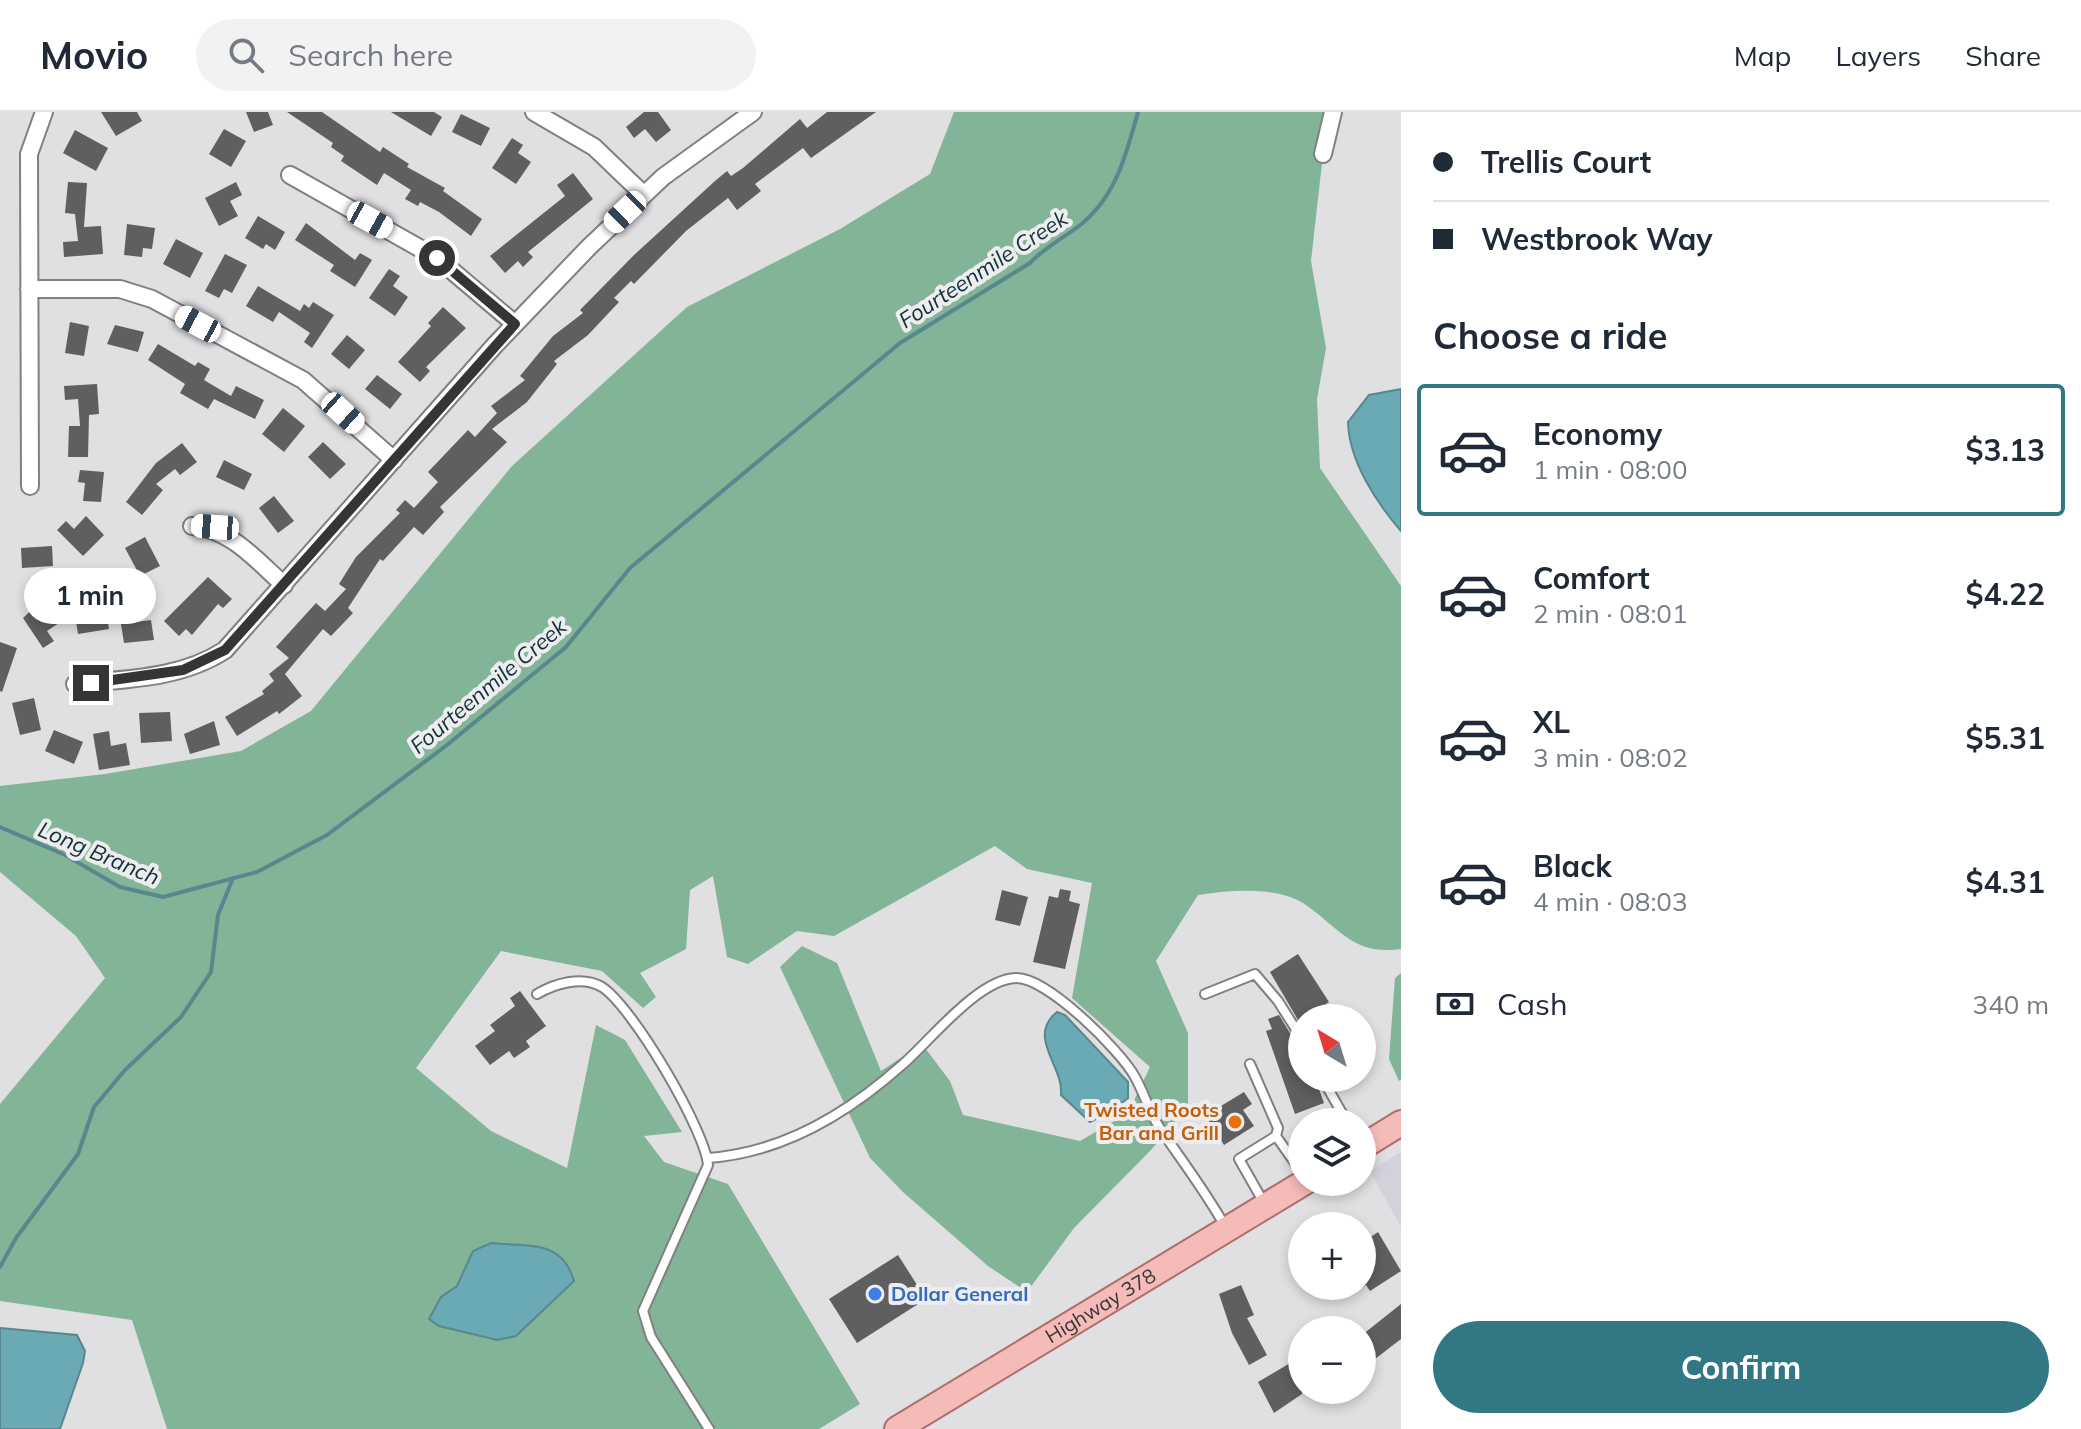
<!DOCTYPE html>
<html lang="en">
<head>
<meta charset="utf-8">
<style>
	:root { --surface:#fff; --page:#f2f2f3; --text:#1f2937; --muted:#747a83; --line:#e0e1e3; --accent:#317784 }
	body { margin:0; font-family:Mulish,sans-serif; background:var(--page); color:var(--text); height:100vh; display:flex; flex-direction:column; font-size:30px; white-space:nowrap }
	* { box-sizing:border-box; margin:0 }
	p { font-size:26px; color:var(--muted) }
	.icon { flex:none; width:44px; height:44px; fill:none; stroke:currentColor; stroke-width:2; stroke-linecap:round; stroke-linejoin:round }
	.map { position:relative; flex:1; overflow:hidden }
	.details { display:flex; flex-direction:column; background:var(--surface); width:680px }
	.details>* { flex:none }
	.guide { display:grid; align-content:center; height:176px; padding:0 32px; background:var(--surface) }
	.needle { width:52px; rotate:322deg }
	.tools { position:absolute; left:1288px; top:892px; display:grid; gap:16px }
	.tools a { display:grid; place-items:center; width:88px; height:88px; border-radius:50%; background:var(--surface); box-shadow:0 4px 12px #0003; font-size:40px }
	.end { position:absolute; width:36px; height:36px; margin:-18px; border:10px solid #353536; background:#fff; box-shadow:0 0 0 4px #fff }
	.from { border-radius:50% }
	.bubble { position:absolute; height:56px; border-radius:28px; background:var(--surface); box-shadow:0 4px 12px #0003; font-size:26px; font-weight:700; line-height:56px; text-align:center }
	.car { position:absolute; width:24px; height:48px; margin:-24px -12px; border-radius:10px; box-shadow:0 0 6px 2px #0007; background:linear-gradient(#fff 24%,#345 0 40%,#fff 0 76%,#345 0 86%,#fff 0) }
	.guide b { display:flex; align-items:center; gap:28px; height:76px; font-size:30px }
	.guide b+b { border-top:2px solid var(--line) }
	.guide i { width:20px; height:20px; background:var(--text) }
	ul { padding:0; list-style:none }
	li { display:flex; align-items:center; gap:24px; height:132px; margin:0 16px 12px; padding:0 16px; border:4px solid transparent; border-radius:8px }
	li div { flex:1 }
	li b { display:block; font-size:30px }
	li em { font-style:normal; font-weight:700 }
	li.active { border-color:var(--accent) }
	li>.icon { width:72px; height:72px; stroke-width:1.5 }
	h2 { padding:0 32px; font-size:36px; line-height:96px }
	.pay { display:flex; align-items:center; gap:20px; height:88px; padding:0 32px; font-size:30px }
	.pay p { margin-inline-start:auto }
	.cta { display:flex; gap:16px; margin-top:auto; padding:16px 32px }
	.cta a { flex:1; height:92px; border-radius:48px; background:var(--accent); color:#fff; font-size:32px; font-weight:700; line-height:92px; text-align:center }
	header { display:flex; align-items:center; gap:48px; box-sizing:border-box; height:112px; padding:0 40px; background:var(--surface); border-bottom:2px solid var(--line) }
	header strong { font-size:38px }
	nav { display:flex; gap:44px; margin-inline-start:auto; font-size:28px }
	.search { width:560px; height:72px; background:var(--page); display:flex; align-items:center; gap:20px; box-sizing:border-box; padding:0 28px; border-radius:44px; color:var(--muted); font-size:30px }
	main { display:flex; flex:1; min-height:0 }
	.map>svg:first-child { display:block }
	.built { fill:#d5d1da }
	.forest { fill:#82b498 }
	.water { fill:#69aab4; stroke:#59878e; stroke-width:2 }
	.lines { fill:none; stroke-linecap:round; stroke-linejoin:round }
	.stream { stroke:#59878e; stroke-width:4 }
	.building { fill:#5f5e60 }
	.lane-casing { stroke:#807f82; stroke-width:12 }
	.street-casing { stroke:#807f82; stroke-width:20 }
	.primary-casing { stroke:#ae6e6b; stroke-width:28 }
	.lane { stroke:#fff; stroke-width:8 }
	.street { stroke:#fff; stroke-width:16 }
	.primary { stroke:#f5bbb8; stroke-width:24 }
	.route { stroke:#353536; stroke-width:10 }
	.food-dot { fill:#e8710a; stroke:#edecef; stroke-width:3 }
	.shop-dot { fill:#3f7fe0; stroke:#edecef; stroke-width:3 }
	.labels { text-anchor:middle; stroke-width:8; stroke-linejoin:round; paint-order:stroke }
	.food-label { font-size:20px; font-weight:bold; fill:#c56008; stroke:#edecef; text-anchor:end }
	.shop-label { font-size:20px; font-weight:bold; fill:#366cbe; stroke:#edecef; text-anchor:start }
	.street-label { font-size:20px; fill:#353536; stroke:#edecef }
	.water-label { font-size:22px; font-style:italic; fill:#113237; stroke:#edecef }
</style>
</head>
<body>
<header>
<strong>Movio</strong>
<div class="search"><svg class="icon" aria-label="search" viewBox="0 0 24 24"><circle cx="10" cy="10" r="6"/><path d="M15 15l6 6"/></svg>Search here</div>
<nav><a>Map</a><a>Layers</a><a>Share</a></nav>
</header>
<main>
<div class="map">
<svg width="1401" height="1317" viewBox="0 0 1401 1317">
	<rect width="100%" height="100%" fill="#e0dfe1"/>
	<!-- built -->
	<path class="built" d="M1401 1040V1115L1370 1059Z"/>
	<!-- forest -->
	<path class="forest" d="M954 0H1333L1323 42 1311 149 1326 236 1317 287 1320 356 1401 474V837C1352 844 1339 815 1303 791 1276 774 1228 778 1198 783L1156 849 1188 921V994L1151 1038 1074 1116 1027 1180 988 1154 904 1081 870 1046 780 855 802 834 837 851 881 959 922 932 950 969 963 1003 1080 1029 1128 1001 1150 955 1072 886 1092 771 1027 757 995 734 834 824 797 819 748 852 727 845 713 764 690 778 686 837 640 861 656 885 643 896 602 859 501 839 416 956 491 1019 567 1056 596 913 625 928 682 1020 644 1024 664 1050 728 1072 860 1292 819 1317H167L132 1208 0 1189V992L105 866 76 824 0 760V674L105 662 241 639 311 599 512 354 687 195 840 117 930 62Z
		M1401 861V968L1399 969 1389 947 1395 866Z"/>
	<!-- water -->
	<path class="water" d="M1401 277V419C1376 390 1349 349 1348 310L1369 283Z
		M1057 900 1065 903 1128 970V986L1112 999 1090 1010 1061 983C1064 954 1026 925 1057 900Z
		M491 1131C529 1135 562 1127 574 1169L516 1224 497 1228 439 1214 429 1207 441 1185 457 1174 473 1139Z
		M0 1216 77 1223 85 1239 83 1251 60 1317H0Z"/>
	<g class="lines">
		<!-- stream -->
		<path class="stream" d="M0 715 65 743 120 775 163 785 257 760 327 723 447 633 566 535 630 456 900 231 1030 151C1045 135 1062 127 1079 114 1116 85 1126 43 1138 0
			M0 1155 16 1126 78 1042 94 995 125 958 181 905 211 860 218 803 233 766"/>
	</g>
	<!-- building -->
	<path class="building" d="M101 0H137L142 9 116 24Z
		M246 0H268L273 13 254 20Z
		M287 0H322L380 40 383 35 409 52 407 55 445 76 443 79 482 107 471 124 439 100 420 90 418 94 405 87 411 78 384 61 377 73 341 49 344 44 331 35 333 31Z
		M391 0H434L442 5 431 24Z
		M644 0H658L671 18 656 30 645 17 634 26 626 15Z
		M827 0H876L811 46 803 36 755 72 761 79 737 98 728 86 686 119 634 172 631 169 614 186 619 190 588 223 554 249 557 252 527 290 492 317 507 330 440 395 444 400 423 423 414 415 383 449 380 447 348 496 353 501 331 524 323 517 285 562 302 584 279 602 277 599 237 624 225 605 264 582 262 579 274 569 269 562 289 546 276 535 316 491 325 499 346 477 339 472 356 445 400 401 396 398 405 388 414 396 438 370 428 360 468 318 475 325 497 301 491 294 525 268 520 264 553 224 583 201 580 198 634 143 715 69 727 59 731 64 743 56 800 7 807 16Z
		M461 2 490 16 481 34 452 20Z
		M224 17 246 29 231 55 209 42Z
		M75 18 108 36 96 59 63 41Z
		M512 26 523 33 518 41 531 50 516 72 492 56Z
		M573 61 593 87 528 140 533 145 523 155 518 149 505 161 490 144 565 84 557 73Z
		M68 70 87 71 84 115 101 114 103 142 64 145 63 130 78 129 75 102 65 101Z
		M236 70 242 83 230 89 238 104 219 114 205 86Z
		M258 104 285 120 275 138 266 132 263 137 245 126Z
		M306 111 355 148 360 141 372 148 355 175 330 159 334 153 295 128Z
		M127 112 155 116 152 137 143 136 142 145 124 143Z
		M176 127 203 141 190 166 163 152Z
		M225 142 247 153 232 181 224 177 219 186 205 179Z
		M389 157 400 164 393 174 408 185 395 204 369 186Z
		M258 174 300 199 304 192 309 196 313 190 334 203 312 236 304 230 310 221 279 200 273 210 246 194Z
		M443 195 466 216 426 255 430 259 420 270 398 250 431 214 428 211Z
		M70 210 89 214 84 244 65 241Z
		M115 213 144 220 138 240 107 232Z
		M347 223 365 238 349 257 331 242Z
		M158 232 195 254 198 250 210 257 204 268 231 284 236 274 264 288 255 307 214 287 208 297 180 281 185 272 148 248Z
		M377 263 402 282 390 297 365 277Z
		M97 272 99 302 89 303 88 345H68L69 314H80L78 287 65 288 64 274Z
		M283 296 305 314 284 340 262 322Z
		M323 330 346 352 330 367 308 345Z
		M182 331 197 350 180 363 175 357 156 372 163 378 142 403 126 390 156 351Z
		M224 348 252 362 244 378 216 365Z
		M80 358 104 360 101 390 83 389 85 371 78 370Z
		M274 384 294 409 278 421 259 396Z
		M86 404 104 423 83 444 57 418 66 409 74 417Z
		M145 425 160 454 140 464 125 436Z
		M52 434 53 454 22 456 21 436Z
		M208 465 232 487 223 496 218 492 192 523 186 517 179 524 164 509Z
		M41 489 45 496 51 492 62 509 47 519 54 529 43 536 23 506Z
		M106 499 109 517 78 522 75 503Z
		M151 508 154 528 124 531 121 512Z
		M0 530 17 536 2 580 0 579Z
		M34 586 41 618 20 623 12 591Z
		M170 600 172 629 141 631 139 601Z
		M214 609 220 633 190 642 184 622Z
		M54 618 83 630 74 652 45 639Z
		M109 619 111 634 126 631 130 653 99 658 93 622Z
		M1060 777 1071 779 1069 789 1080 792 1065 857 1033 850 1049 784 1058 786Z
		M1002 778 1028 785 1020 814 995 808Z
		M1298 842 1329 890 1326 892 1334 906 1298 908 1270 860Z
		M520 879 546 914 526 929 530 935 514 946 509 939 490 953 475 934 495 919 490 913 515 894 510 886Z
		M1279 903 1296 931 1302 947V966H1315L1324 991 1295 1002 1266 919 1272 917 1268 907Z
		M1244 980 1252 992 1243 998 1254 1014 1224 1033 1202 998 1213 991 1216 997Z
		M1378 1120 1401 1159 1370 1179 1366 1173 1362 1176V1131Z
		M898 1143 926 1187 857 1231 829 1187Z
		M1241 1173 1254 1203 1247 1206 1267 1243 1249 1253 1232 1221 1219 1182Z
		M1401 1192V1227L1375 1247 1362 1231V1223Z
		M1302 1244V1282L1274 1301 1258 1270Z"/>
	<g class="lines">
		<defs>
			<path id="lane" d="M537 882C554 872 582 863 602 875 633 895 705 1018 708 1053L643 1199 651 1225 709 1317
				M1205 882 1255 862 1278 889 1302 927
				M1250 952 1278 1016 1276 1024
				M1322 966 1347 1010
				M708 1046C781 1041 847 1002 902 953 930 929 978 867 1016 866 1047 865 1121 939 1135 965 1144 981 1149 999 1159 1015 1182 1049 1206 1080 1226 1116
				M1264 1091 1239 1047 1276 1024 1302 1061"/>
			<path id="street" d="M534 0 594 35 643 82
				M1323 42 1333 0
				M290 63 437 146 515 212
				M29 177H120L152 187 303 268 394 348
				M30 374 29 42 44 0
				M192 414C231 417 255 447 284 473
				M75 572C125 567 181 567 225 538L495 233 589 135 663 65 753 0"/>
			<g id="primary">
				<path d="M1362 1035 1401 1011"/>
				<path id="s1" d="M897 1317 1305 1070"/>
			</g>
		</defs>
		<!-- lane casing -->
		<use href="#lane" class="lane-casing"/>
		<!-- street casing -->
		<use href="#street" class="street-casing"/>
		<!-- primary casing -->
		<use href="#primary" class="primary-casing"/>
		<!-- lane -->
		<use href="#lane" class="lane"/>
		<!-- street -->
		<use href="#street" class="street"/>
		<!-- primary -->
		<use href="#primary" class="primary"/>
	</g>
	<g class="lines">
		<!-- route -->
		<path class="route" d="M91 571 183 558 225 538 515 212 437 146"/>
	</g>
	<!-- markers -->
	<circle class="food-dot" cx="1235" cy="1010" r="8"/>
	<circle class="shop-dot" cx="875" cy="1182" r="8"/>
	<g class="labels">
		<!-- food labels -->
		<g class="food-label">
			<text x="1219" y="1005">Twisted Roots<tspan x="1219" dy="23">Bar and Grill</tspan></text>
		</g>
		<!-- shop labels -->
		<g class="shop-label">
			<text x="891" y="1189">Dollar General</text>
		</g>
		<!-- street labels -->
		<g class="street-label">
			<text dy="7" stroke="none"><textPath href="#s1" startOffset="238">Highway 378</textPath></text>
		</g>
		<!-- water labels -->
		<g class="water-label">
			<text transform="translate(983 157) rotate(-33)" y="8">Fourteenmile Creek</text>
			<text transform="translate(488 574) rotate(-40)" y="8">Fourteenmile Creek</text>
			<text transform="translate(99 741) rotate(23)" y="8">Long Branch</text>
		</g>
	</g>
</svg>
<div class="tools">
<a><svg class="needle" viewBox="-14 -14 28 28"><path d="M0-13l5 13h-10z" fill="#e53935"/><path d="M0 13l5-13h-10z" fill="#747a83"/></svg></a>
<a><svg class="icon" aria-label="layers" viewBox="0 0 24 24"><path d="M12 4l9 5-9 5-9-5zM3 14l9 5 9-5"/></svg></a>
<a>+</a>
<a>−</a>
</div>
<i class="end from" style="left:437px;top:146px"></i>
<i class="end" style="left:91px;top:571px"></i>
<div class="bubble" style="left:24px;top:456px;width:132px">1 min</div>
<i class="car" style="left:625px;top:100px;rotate:226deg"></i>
<i class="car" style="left:370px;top:108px;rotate:119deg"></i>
<i class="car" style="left:198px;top:212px;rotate:298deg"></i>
<i class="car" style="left:343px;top:301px;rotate:132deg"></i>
<i class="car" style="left:215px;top:415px;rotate:274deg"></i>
</div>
<section class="details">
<div class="guide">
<b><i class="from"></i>Trellis Court</b>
<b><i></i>Westbrook Way</b>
</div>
<h2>Choose a ride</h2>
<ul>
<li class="active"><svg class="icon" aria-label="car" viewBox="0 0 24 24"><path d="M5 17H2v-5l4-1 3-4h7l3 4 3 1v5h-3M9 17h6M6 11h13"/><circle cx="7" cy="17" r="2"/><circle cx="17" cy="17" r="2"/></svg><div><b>Economy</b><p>1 min · 08:00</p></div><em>$3.13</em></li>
<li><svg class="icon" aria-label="car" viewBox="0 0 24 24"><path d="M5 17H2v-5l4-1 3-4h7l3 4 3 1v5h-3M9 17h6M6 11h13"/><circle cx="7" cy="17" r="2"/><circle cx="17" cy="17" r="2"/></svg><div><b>Comfort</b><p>2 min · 08:01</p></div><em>$4.22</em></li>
<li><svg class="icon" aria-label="car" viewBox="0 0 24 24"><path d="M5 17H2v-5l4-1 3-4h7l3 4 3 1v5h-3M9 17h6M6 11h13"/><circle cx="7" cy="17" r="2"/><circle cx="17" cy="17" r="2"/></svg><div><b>XL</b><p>3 min · 08:02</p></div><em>$5.31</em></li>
<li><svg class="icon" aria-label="car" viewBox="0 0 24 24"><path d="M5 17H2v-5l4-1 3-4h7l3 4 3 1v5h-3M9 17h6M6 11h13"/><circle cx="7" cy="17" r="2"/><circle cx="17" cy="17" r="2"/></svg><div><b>Black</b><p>4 min · 08:03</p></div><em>$4.31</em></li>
</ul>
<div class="pay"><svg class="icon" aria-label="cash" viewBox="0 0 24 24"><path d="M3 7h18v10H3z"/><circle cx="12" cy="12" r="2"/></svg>Cash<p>340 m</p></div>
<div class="cta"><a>Confirm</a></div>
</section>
</main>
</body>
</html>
